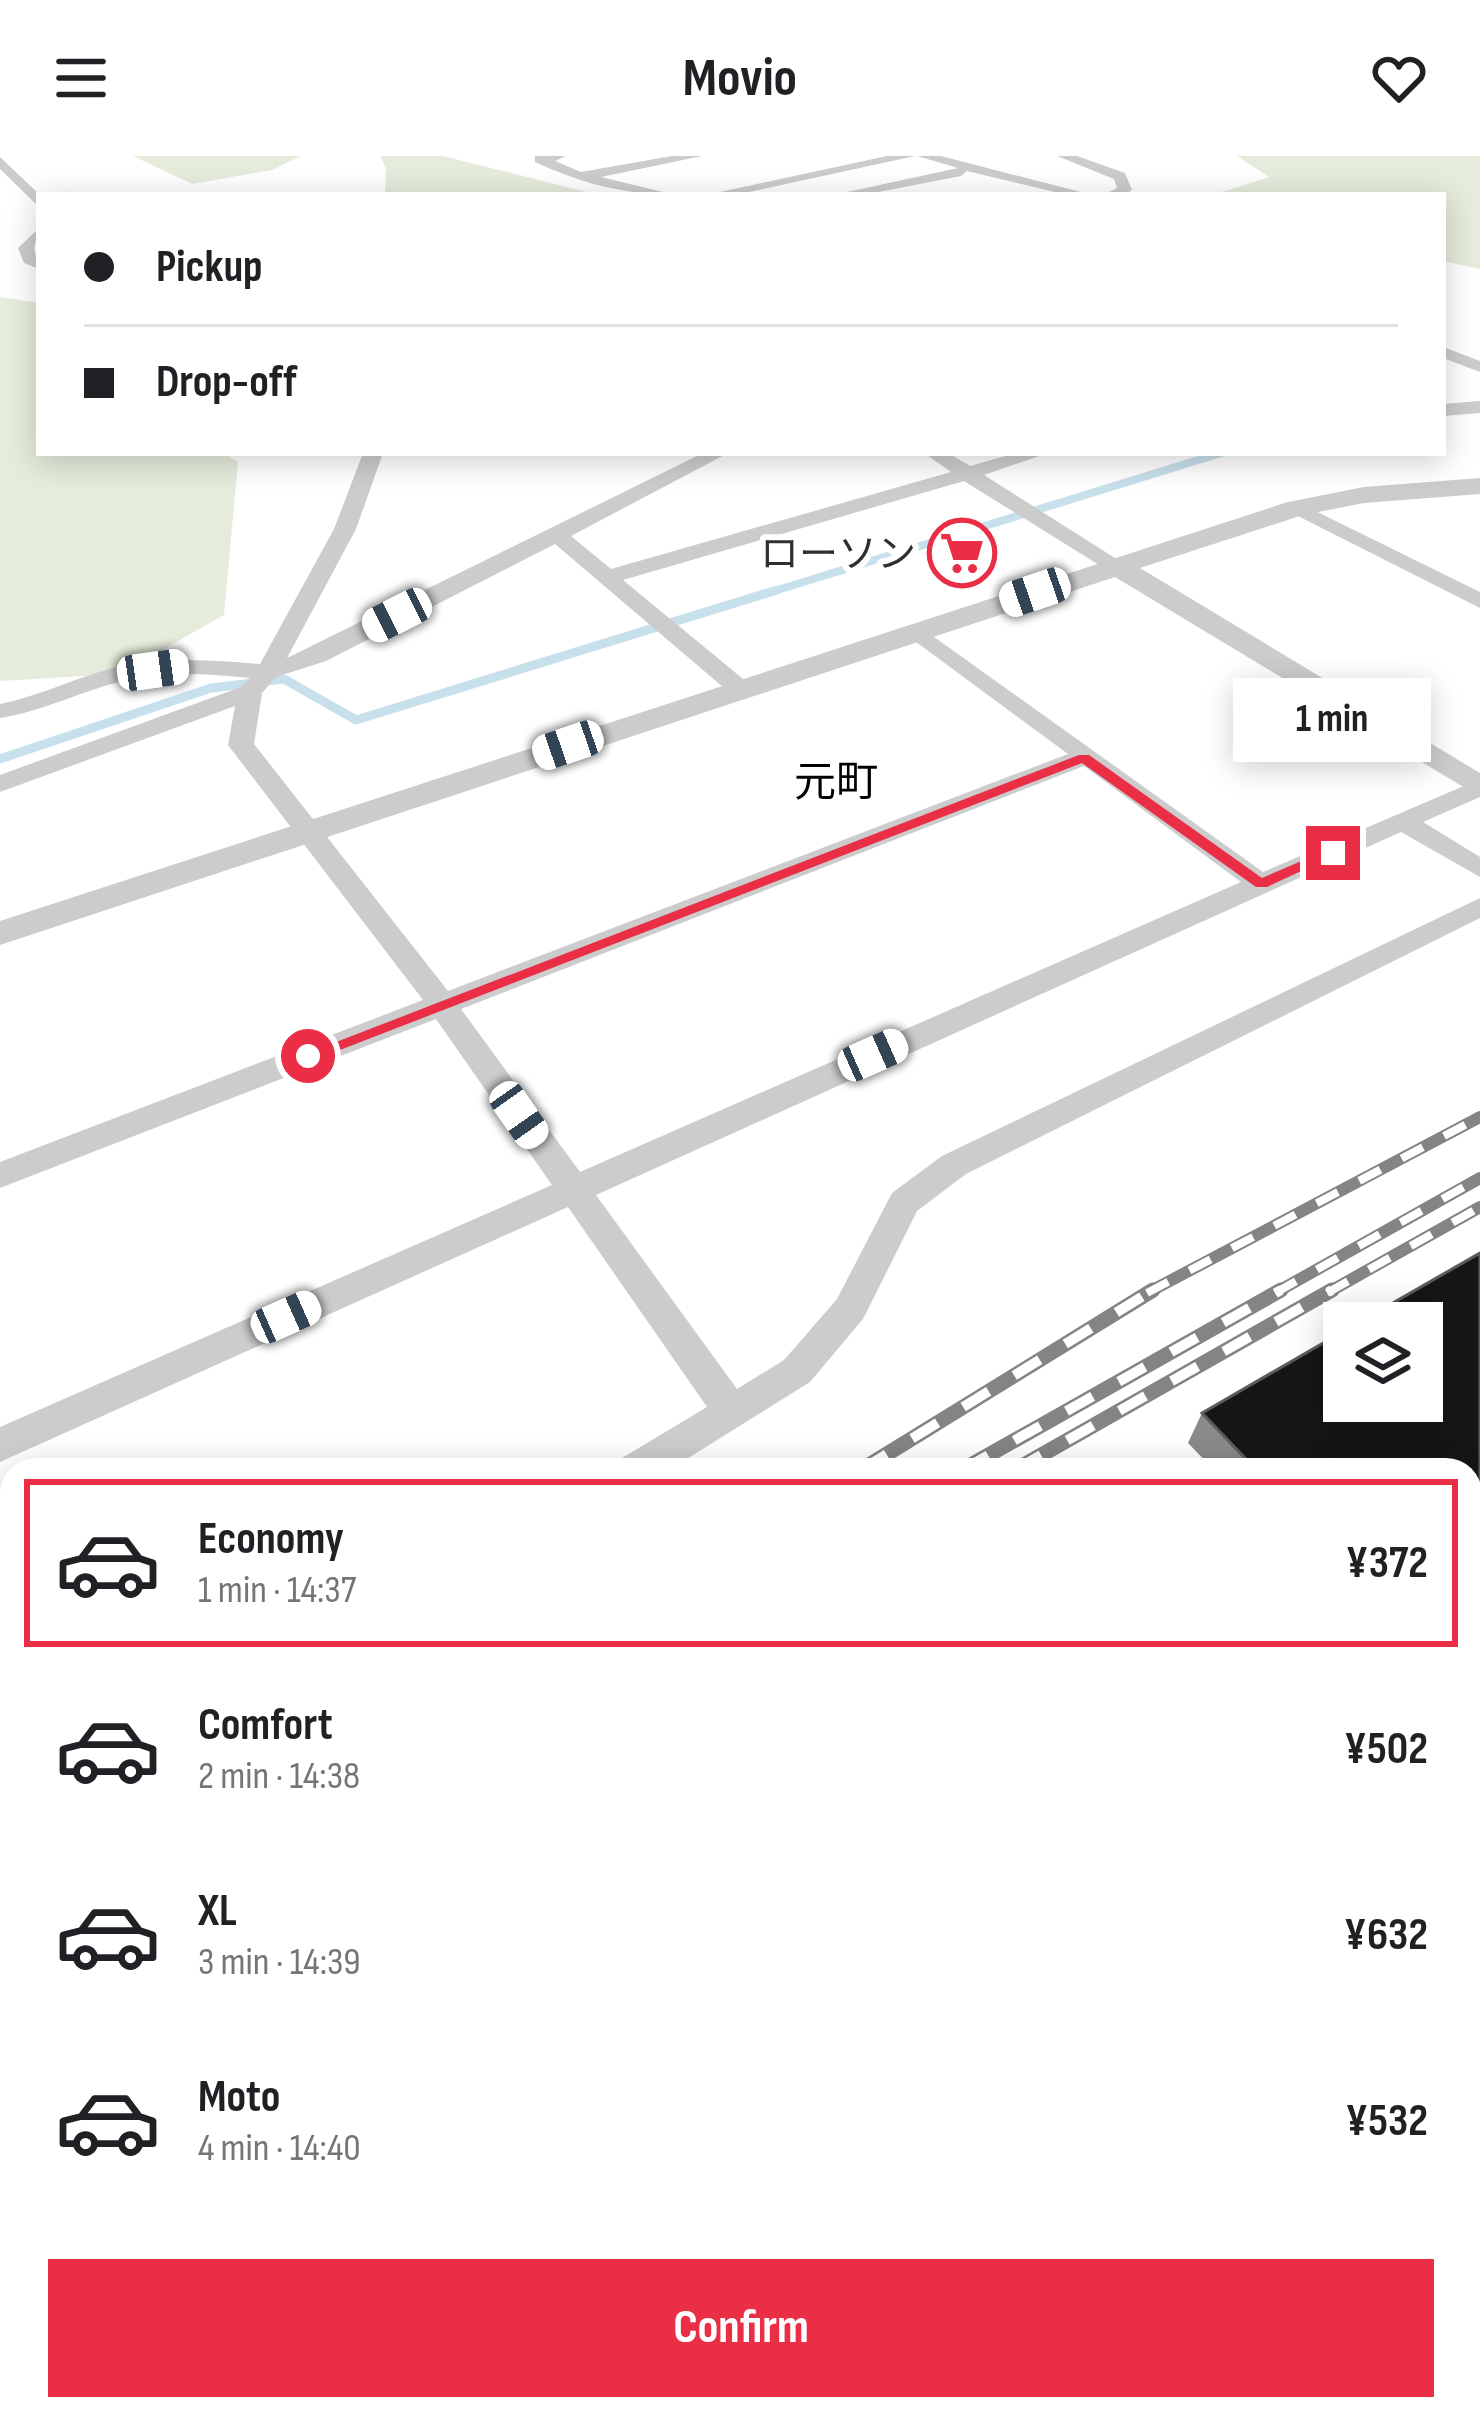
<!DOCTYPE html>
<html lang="en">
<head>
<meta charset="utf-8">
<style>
	:root { --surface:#fff; --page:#f2f2f2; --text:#202124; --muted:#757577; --line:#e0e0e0; --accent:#e92e46 }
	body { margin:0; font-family:"Sofia Sans Condensed","Noto Sans JP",sans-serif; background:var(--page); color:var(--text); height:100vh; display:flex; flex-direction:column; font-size:45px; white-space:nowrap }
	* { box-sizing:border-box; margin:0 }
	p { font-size:39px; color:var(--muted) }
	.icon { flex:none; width:66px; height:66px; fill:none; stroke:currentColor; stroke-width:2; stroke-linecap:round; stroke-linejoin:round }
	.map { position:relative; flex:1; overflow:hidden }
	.drawer { position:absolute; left:0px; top:1302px; width:1482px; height:963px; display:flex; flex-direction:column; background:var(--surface); border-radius:36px 36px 0 0; box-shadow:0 6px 30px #0003 }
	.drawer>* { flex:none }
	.guide { position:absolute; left:36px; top:36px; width:1410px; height:264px; border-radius:0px; box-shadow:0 6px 30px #0003; display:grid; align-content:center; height:264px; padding:0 48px; background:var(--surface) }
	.tools { position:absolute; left:1323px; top:1146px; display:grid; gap:24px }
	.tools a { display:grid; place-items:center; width:120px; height:120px; border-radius:0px; background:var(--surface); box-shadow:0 6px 30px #0003; font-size:60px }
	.end { position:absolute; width:54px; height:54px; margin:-27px; border:15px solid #e92e46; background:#fff; box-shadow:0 0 0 6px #fff }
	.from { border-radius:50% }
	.bubble { position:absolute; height:84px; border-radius:0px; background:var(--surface); box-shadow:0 6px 30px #0003; font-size:39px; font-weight:700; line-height:84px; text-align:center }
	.car { position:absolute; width:36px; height:72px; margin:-36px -18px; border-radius:15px; box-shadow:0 0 9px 3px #0007; background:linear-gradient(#fff 24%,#345 0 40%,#fff 0 76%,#345 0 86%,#fff 0) }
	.guide b { display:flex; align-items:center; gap:42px; height:114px; font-size:45px }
	.guide b+b { border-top:3px solid var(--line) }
	.guide i { width:30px; height:30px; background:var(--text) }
	ul { padding:21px 0 0; list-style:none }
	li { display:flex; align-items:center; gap:36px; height:168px; margin:0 24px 18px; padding:0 24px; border:6px solid transparent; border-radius:0px }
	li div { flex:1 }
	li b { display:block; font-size:45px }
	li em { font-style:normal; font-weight:700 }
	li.selected { border-color:var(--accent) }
	li>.icon { width:108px; height:108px; stroke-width:1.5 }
	.button { display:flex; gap:24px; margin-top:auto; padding:24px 48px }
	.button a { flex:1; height:138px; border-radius:0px; background:var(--accent); color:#fff; font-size:48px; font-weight:700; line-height:138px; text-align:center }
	header { display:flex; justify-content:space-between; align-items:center; height:156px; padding:0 48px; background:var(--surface); font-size:54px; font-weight:700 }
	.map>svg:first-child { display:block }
	.green { fill:#e6ecdc }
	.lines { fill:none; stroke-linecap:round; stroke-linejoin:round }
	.stream-far1 { stroke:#c8e0ec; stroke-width:8 }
	.stream { stroke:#c8e0ec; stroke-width:9 }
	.minor { fill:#ccc; fill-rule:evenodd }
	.tertiary { fill:#ccc; fill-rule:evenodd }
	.trunk { fill:#9e9e9e; fill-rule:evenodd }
	.rail-far2-casing { stroke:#848484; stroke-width:12 }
	.rail-far1-casing { stroke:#848484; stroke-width:15 }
	.rail-casing { stroke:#848484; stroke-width:18 }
	.rail-far2 { stroke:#fff; stroke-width:8; stroke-dasharray:24; stroke-linecap:butt }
	.rail-far1 { stroke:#fff; stroke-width:10; stroke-dasharray:30; stroke-linecap:butt }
	.rail { stroke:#fff; stroke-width:14; stroke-dasharray:39; stroke-linecap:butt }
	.wall { fill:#8a8a8a }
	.shaded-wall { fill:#5c5c5c }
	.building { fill:#161616; stroke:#5c5c5c; stroke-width:3 }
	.route { fill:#e92e46 }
	.labels { text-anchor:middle; stroke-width:12; stroke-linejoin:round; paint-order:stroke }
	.far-poi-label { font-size:39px; fill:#2f2f2f; stroke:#fff; text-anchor:end }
	.far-quarter-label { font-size:42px; fill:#000; stroke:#fff }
</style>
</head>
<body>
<header><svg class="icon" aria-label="menu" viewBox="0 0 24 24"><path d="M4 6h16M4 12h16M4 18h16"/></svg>Movio<svg class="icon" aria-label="heart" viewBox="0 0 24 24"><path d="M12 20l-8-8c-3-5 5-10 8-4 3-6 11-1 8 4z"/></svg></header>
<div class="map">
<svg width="1480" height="2263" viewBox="0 0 1480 2263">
	<rect width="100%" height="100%" fill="#fff"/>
	<!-- green -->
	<path class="green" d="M133 0H301L272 14 192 28Z
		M380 0H443L598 39H385L386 12Z
		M1237 0H1480V113L1443 105V39H1213L1269 21Z
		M0 141 39 147V297H223L238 306 224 459 120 518 0 525Z"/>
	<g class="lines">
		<!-- stream-far1 -->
		<path class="stream-far1" d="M768 437 1221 297"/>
		<!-- stream -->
		<path class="stream" d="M0 603 211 532 284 523 356 564 777 434"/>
		<!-- minor -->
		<path class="minor" d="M535 0H566L555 5 581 16 672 0H702L601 21 675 39C626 39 580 27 535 6Z
			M887 0H915L735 39H706Z
			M917 0H941L1092 39H1067L967 15 961 20 863 39 838 38 958 12Z
			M1057 0H1077L1125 17 1132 34 1124 39H1103L1117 32 1114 23Z
			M0 1 40 39 39 51 0 13Z
			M39 72 34 92 39 113 24 107 18 92Z
			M1443 191 1480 205V216L1443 202Z
			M1480 245V257L1443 260V248Z
			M363 297H383L356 373 287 502 703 297H728L571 380 611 413 951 316 924 297H948L970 310 1016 297H1048L984 319 1126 409 1123 414H1107L964 325 623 424 748 527V537H730L555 388 326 505 276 521 262 537 254 588 448 835 1068 598 908 480V470L916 468 1263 716 1480 623V641L1423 666 1480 701V721L1401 676 596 1039 737 1233 784 1204 837 1143 892 1037 942 1000 1480 742V762L966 1018 917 1055 863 1163 810 1226 669 1314H616L622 1302 707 1251 568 1051 0 1306V1271L552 1029 436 863 0 1032V1006L423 844 228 589 235 550 0 636V619L241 531 250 522C208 518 168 515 127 524 83 534 45 555 0 562V548C41 540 78 520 118 511 166 501 212 504 260 508L334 373ZM1084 610 1241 726 580 1016 461 853Z
			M1297 346 1480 436V452L1290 356 1287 352Z
			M1480 1463V1506L1470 1510V1467Z
			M12 1663V1712L0 1716V1668Z
			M12 2027V2083L0 2088V2032Z
			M364 2253H432L428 2263H360Z"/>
		<!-- tertiary -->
		<path class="tertiary" d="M1480 322V338L1364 347 1303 359 1140 412 1480 617V641L1115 421 0 789V765L1288 346 1364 331Z
			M1383 2253H1458L1462 2263H1387Z"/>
		<!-- trunk -->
		<path class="trunk" d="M1480 2115V2208L1470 2212V2119Z
			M1328 2253H1426L1422 2263H1324Z"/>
		<defs>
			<path id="rail-far2" d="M1147 1137 1480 961
				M1275 1137 1480 1022
				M1327 1137 1480 1051"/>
			<path id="rail-far1" d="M861 1314 1153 1134
				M962 1314 1281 1134
				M1015 1314 1332 1134"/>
			<path id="rail" d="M0 1850 12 1844"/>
		</defs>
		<!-- rail-far2 casing -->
		<use href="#rail-far2" class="rail-far2-casing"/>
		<!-- rail-far1 casing -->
		<use href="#rail-far1" class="rail-far1-casing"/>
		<!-- rail casing -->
		<use href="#rail" class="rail-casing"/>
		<!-- rail-far2 -->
		<use href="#rail-far2" class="rail-far2"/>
		<!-- rail-far1 -->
		<use href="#rail-far1" class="rail-far1"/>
		<!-- rail -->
		<use href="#rail" class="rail"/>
	</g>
	<!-- wall -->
	<path class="wall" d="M1202 1257 1470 1314H1214L1188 1287Z"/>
	<!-- shaded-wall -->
	<path class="shaded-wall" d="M1480 1414V1425L1470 1432V1421Z"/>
	<!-- building -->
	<path class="building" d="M1480 1097V1414L1470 1421V1314H1225L1245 1302 1202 1257 1344 1175V1245H1422V1167H1358Z"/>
	<!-- route -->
	<path class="route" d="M1079 599H1089L1262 722 1327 694 1340 697 1267 731H1256L1082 607 314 904 300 900Z"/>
	<!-- icons -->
	<defs>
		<symbol id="supermarket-ring" viewBox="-11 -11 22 22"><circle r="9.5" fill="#fff" stroke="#e92e46" stroke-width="1.5"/><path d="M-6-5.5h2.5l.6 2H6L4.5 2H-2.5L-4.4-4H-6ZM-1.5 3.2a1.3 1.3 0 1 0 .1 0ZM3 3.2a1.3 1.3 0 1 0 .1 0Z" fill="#e92e46"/></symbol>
	</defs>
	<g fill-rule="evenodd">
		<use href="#supermarket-ring" x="924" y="359" width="76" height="76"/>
	</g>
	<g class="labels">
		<!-- far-poi labels -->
		<g class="far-poi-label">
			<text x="916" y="411">ローソン</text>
		</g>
		<!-- far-quarter labels -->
		<g class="far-quarter-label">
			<text x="836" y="640">元町</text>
		</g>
	</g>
</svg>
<div class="tools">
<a><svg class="icon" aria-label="layers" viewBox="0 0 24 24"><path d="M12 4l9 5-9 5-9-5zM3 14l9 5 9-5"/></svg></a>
</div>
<i class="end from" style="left:308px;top:900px"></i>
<i class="end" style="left:1333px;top:697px"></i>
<div class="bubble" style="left:1233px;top:522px;width:198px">1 min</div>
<i class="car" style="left:1035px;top:436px;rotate:251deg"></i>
<i class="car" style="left:397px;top:459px;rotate:243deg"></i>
<i class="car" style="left:153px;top:514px;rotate:82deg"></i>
<i class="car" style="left:568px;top:589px;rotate:251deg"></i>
<i class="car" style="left:873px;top:899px;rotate:66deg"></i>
<i class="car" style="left:519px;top:959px;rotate:145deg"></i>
<i class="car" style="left:286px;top:1161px;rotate:66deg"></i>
<div class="guide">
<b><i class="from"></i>Pickup</b>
<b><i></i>Drop-off</b>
</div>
<section class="drawer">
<ul>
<li class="selected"><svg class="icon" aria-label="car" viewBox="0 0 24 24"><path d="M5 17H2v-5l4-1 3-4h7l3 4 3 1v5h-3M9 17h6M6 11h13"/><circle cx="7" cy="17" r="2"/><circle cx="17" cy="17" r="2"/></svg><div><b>Economy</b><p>1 min · 14:37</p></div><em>¥372</em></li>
<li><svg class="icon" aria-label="car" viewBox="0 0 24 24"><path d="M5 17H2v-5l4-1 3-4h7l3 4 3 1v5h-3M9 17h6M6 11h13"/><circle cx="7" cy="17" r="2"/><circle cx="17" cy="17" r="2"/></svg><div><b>Comfort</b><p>2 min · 14:38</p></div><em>¥502</em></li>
<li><svg class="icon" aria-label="car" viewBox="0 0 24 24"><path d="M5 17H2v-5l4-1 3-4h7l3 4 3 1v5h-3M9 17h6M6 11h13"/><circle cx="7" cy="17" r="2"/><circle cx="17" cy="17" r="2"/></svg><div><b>XL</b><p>3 min · 14:39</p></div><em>¥632</em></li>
<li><svg class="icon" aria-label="car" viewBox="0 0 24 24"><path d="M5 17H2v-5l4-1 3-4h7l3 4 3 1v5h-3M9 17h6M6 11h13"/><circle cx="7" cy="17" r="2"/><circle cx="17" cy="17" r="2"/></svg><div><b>Moto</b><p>4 min · 14:40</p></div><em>¥532</em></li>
</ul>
<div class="button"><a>Confirm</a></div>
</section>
</div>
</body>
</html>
